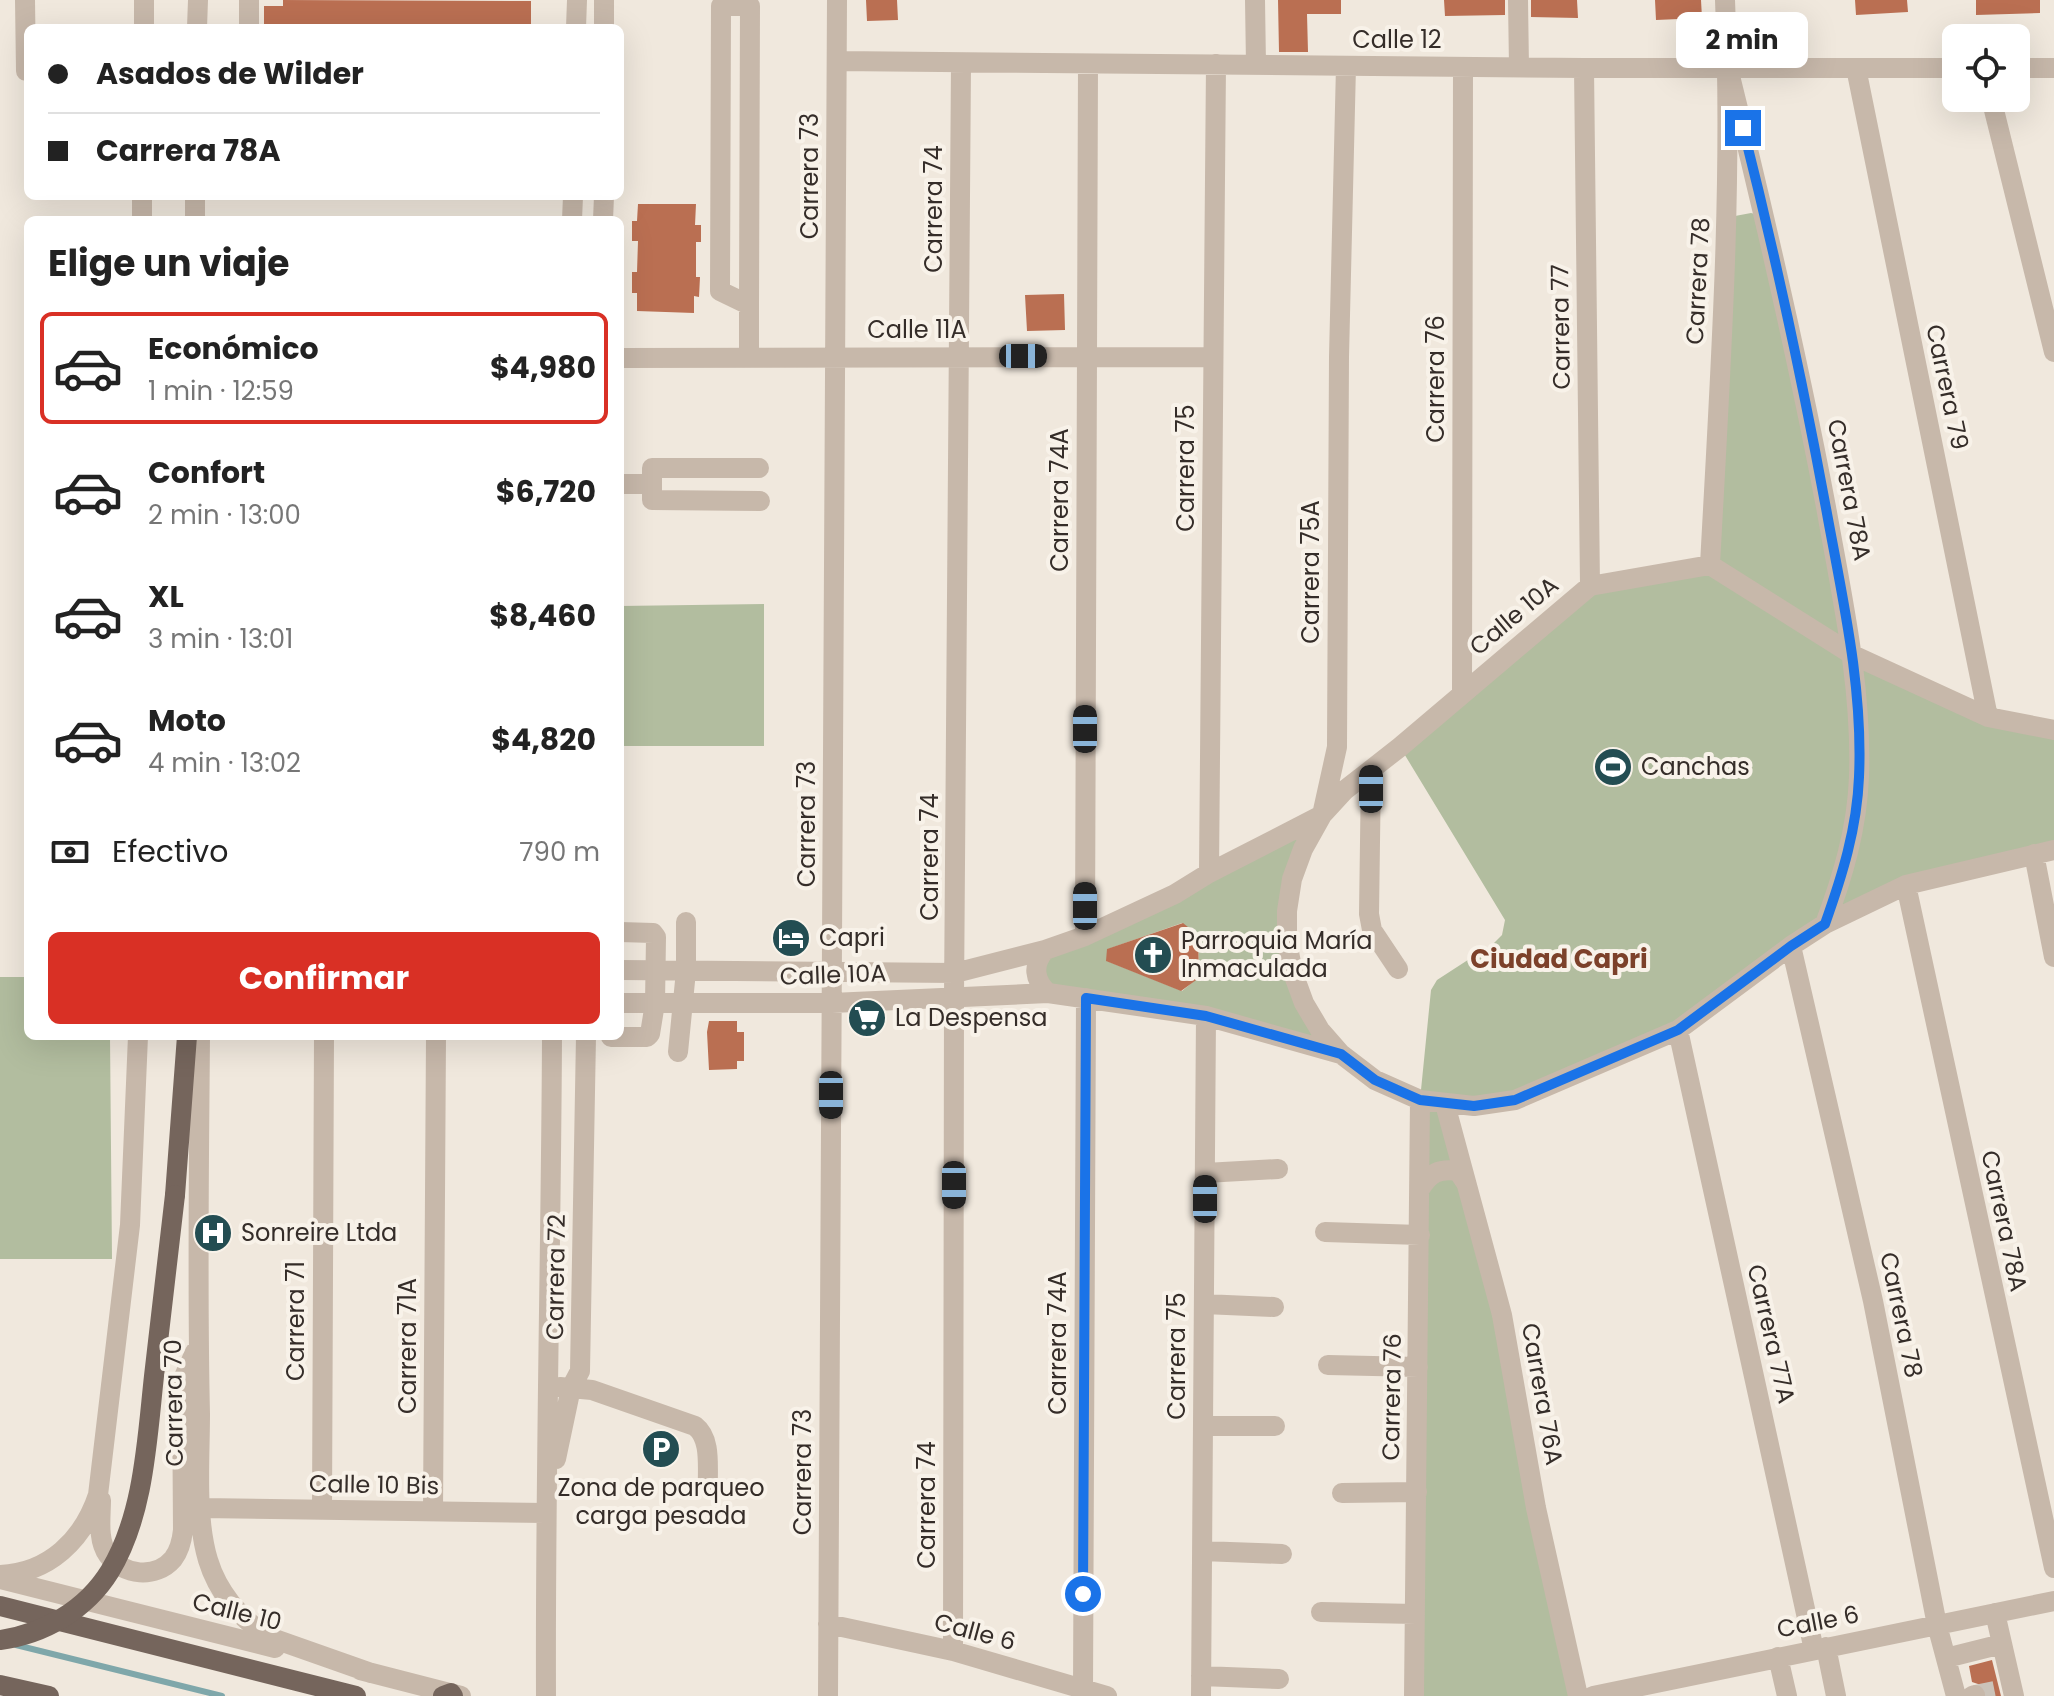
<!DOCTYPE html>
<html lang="es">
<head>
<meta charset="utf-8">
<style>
	:root { --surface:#fff; --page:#f6f6f6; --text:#222; --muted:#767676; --line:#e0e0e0; --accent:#d93025 }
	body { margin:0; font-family:Poppins,sans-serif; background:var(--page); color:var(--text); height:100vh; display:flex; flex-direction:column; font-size:30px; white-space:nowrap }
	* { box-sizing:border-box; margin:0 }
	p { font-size:26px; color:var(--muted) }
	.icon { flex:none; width:44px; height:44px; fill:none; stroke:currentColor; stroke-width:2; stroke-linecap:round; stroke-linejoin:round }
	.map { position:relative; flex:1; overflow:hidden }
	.details { position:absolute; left:24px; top:216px; width:600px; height:824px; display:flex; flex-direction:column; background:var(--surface); border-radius:12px; box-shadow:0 8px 32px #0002 }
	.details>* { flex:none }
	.guide { position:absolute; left:24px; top:24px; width:600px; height:176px; border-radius:12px; box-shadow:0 8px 32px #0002; display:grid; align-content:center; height:176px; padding:0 24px; background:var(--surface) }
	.tools { position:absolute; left:1942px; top:24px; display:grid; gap:16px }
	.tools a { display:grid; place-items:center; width:88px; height:88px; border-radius:12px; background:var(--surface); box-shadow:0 8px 32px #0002; font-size:40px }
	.end { position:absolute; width:36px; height:36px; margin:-18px; border:10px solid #1a73e8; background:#fff; box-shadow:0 0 0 4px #fff }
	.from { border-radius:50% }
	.bubble { position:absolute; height:56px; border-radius:12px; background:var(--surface); box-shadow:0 8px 32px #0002; font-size:26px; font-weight:700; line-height:56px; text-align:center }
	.car { position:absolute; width:24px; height:48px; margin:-24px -12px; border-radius:10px; box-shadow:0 0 6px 2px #0007; background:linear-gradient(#222 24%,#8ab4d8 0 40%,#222 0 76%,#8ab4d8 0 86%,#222 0) }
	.guide b { display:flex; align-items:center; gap:28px; height:76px; font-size:30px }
	.guide b+b { border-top:2px solid var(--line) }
	.guide i { width:20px; height:20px; background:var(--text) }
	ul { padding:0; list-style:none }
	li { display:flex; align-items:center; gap:24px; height:112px; margin:0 16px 12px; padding:0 8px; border:4px solid transparent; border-radius:12px }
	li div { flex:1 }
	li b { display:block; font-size:30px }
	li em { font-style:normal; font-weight:700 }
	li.active { border-color:var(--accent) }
	li>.icon { width:72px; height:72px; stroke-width:1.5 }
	h2 { padding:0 24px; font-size:36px; line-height:96px }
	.pay { display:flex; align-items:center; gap:20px; height:88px; padding:0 24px; font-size:30px }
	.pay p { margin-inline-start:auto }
	.primary-button { display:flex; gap:16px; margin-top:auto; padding:16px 24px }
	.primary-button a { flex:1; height:92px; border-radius:12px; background:var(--accent); color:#fff; font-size:32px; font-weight:700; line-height:92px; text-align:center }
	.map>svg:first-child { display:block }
	.green { fill:#b2bd9f; fill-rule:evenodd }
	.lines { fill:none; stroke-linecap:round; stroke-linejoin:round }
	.stream { stroke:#7fa7aa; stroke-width:6 }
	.building { fill:#ba6f52 }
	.minor-tunnel { stroke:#cbc3b9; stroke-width:20; stroke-dasharray:20 10; stroke-linecap:butt }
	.minor { stroke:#c7b8aa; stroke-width:20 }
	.major { stroke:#75655c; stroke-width:20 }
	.major-bridge { stroke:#75655c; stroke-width:20 }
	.route { stroke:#1a73e8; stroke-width:10 }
	.labels { text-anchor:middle; stroke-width:8; stroke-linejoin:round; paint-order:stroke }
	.street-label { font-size:24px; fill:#352d29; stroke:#f8f2e9 }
	.poi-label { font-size:24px; fill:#352d29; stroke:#f8f2e9; text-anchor:start }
	.neighbourhood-label { font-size:26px; font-weight:bold; fill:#7c412a; stroke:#f8f2e9 }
</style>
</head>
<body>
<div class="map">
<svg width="2054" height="1696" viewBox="0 0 2054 1696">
	<rect width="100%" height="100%" fill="#f0e8dd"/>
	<!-- green -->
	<path class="green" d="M1751 213 1759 215 1853 655 2054 730V850L1906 885 1825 924 1677 1030 1550 1085 1445 1104 1578 1696H1414L1420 1100 1431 990 1437 980 1494 943 1502 935 1505 920 1400 747 1590 586 1710 565 1735 216Z
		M764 604V746H620V606Z
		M1322 815 1292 879 1293 973 1341 1054 1048 993 1038 962ZM1182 923 1198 935 1199 977 1182 991 1107 961 1108 949Z
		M0 977H28V1036H110L112 1259H0Z"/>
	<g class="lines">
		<!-- stream -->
		<path class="stream" d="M16 1645 222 1696"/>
	</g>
	<!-- building -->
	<path class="building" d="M283 0 531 1V28H264V6H283Z
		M866 0H897L898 20 867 21Z
		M1278 0H1341V14H1307L1308 52H1279Z
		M1444 0H1505V15L1445 16Z
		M1531 0H1577L1578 18 1531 17Z
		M1655 0H1701L1702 18 1656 20Z
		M1855 0H1907L1908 12 1856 15Z
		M1976 0H2040V13L1976 15Z
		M638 204H696L695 225H701V242H696V277H700L699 297 694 296V313L637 311V293H632V272H637L638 241H632V221H637Z
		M1064 294 1065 330 1027 331 1025 295Z
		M1183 923 1198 935 1199 978 1181 991 1106 961 1107 949Z
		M709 1021H737V1032H744V1061H737V1069L709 1070 707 1032Z
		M1992 1660 2001 1696H1988L1984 1686 1972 1682 1969 1666Z"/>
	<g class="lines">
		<!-- minor-tunnel -->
		<path class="minor-tunnel" d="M1975 1695 2000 1690"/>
		<!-- minor -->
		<path class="minor" d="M25 0 26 71
			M249 0V28
			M1255 0 1256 65
			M1518 0 1519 67
			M144 28V0
			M197 28 198 0
			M576 28 577 0
			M604 28V0
			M837 61 1584 68H1956
			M1584 68 1590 586
			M1728 68C1764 213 1798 359 1826 507 1842 597 1862 685 1859 777 1857 829 1843 876 1825 924
			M1856 68 1988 717
			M2016 68H2054
			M1991 98 2054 352
			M195 196V220
			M142 220V196
			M572 220 573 196
			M603 220 604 196
			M749 356V305L750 6H721L720 291 749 305
			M620 358 1213 357
			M620 484H652V500L760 501
			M652 484V468H759
			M1710 565C1720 377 1733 189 1725 0
			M1462 692 1463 67
			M1371 770 1369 914 1372 930 1398 969
			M2034 854 2054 957
			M1209 873 1216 64
			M1906 885 2054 1568
			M1085 936 1088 64
			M1791 946 1873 1301 1937 1625 1956 1696
			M1045 950C1032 965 1034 980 1048 993
			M620 970 955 973 1045 950 1085 936 1175 894 1209 873 1322 815 1345 790 1400 747 1590 586 1710 565 1853 655 1988 717 2054 730
			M620 1003H832L1048 993 1206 1016 1341 1054 1375 1080 1420 1100 1474 1106 1515 1100 1678 1030 1791 946 1825 924 1906 885 2054 850
			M1678 1030 1814 1650
			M200 1036C199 1162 197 1288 200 1414 200 1459 195 1517 208 1560 218 1593 239 1616 266 1636L371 1673
			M611 1037H647L650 1034 655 1003 656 937 653 933 620 932
			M678 1052 686 971V922
			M1341 1054 1320 1030 1304 1003 1293 973 1287 942V911L1292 879 1303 849 1322 815 1337 747 1339 357 1346 66
			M1445 1104 1502 1315 1536 1508 1578 1696
			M1205 1173 1278 1169
			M1420 1189C1430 1173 1439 1168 1458 1171L1466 1183
			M1325 1232 1420 1235
			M1204 1304 1274 1307
			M1328 1365 1418 1367
			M560 1387 592 1390 695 1426C712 1439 707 1468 708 1488
			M1203 1426H1275
			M556 1459 571 1388 580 1371 586 1036
			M1342 1493 1417 1492
			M101 1500C101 1517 97 1540 108 1555 123 1576 156 1579 173 1559 180 1550 182 1540 183 1530L182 1381 195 1352
			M201 1508 545 1513
			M322 1510 324 1036
			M433 1512 436 1036
			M1202 1551 1282 1554
			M0 1575C49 1573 83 1540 98 1495L130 1225 138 1036
			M0 1579 275 1648
			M1321 1612 1415 1614
			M1995 1613 2014 1696
			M828 1624 953 1651 1107 1696
			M1826 1647 1836 1696
			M953 1651 954 997 961 63
			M1778 1657 1787 1696
			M1946 1658 2002 1644
			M360 1670 461 1696
			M1201 1676 1279 1679
			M1083 1689 1086 998
			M546 1696C545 1476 551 1256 552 1036
			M828 1696 837 0
			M1201 1696 1206 1016
			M1414 1696 1420 1100
			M1593 1696 2054 1601
			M1972 1696 1975 1695"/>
		<!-- major -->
		<path class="major" d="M175 1195 187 1036
			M0 1606 356 1696
			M0 1685 49 1696
			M443 1696 451 1693 453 1696"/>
		<!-- major-bridge -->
		<path class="major-bridge" d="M0 1640C44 1634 86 1610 110 1571 144 1515 147 1440 154 1376 161 1316 168 1255 175 1195"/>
	</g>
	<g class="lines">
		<!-- route -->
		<path class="route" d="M1083 1594 1086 998 1206 1016 1341 1054 1375 1080 1420 1100 1474 1106 1515 1100 1678 1030 1791 946 1825 924C1842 876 1857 829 1859 777 1863 690 1844 605 1828 519 1804 388 1776 258 1743 128"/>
	</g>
	<!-- icons -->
	<defs>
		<symbol id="stadium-disc" viewBox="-11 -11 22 22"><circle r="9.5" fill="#234d52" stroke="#f8f2e9"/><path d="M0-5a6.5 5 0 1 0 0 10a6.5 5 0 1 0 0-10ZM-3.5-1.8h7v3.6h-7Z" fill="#fff"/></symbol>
		<symbol id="hotel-disc" viewBox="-11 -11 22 22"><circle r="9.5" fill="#234d52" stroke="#f8f2e9"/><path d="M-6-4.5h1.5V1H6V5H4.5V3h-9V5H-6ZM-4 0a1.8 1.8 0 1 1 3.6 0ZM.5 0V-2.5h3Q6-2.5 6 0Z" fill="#fff"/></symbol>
		<symbol id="church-disc" viewBox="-11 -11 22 22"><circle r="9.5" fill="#234d52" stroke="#f8f2e9"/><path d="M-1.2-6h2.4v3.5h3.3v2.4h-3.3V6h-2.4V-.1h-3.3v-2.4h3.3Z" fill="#fff"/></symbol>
		<symbol id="supermarket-disc" viewBox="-11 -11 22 22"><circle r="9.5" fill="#234d52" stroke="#f8f2e9"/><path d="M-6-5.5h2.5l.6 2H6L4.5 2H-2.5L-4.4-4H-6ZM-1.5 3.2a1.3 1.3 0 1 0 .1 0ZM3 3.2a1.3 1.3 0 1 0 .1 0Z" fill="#fff"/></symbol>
		<symbol id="hospital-disc" viewBox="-11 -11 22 22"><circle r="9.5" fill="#234d52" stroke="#f8f2e9"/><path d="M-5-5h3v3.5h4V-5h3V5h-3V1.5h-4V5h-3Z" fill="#fff"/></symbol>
		<symbol id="parking-disc" viewBox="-11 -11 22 22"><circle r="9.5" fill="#234d52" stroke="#f8f2e9"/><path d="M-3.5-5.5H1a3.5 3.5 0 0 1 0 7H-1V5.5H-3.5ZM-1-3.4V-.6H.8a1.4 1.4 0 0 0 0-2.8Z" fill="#fff"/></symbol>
	</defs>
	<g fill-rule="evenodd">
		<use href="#stadium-disc" x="1591" y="745" width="44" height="44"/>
		<use href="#hotel-disc" x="769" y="916" width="44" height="44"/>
		<use href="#church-disc" x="1131" y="933" width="44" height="44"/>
		<use href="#supermarket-disc" x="845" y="996" width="44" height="44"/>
		<use href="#hospital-disc" x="191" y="1211" width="44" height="44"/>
		<use href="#parking-disc" x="639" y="1427" width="44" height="44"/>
	</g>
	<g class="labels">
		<!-- street labels -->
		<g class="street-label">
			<text x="1397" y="48">Calle 12</text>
			<text transform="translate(810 176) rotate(-90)" y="8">Carrera 73</text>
			<text transform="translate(934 209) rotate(-90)" y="8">Carrera 74</text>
			<text transform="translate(1698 281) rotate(-87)" y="8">Carrera 78</text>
			<text transform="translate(1561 327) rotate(-91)" y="8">Carrera 77</text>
			<text x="917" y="338">Calle 11A</text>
			<text transform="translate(1436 379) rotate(-90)" y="8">Carrera 76</text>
			<text transform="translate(1947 387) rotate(78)" y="8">Carrera 79</text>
			<text transform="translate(1186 468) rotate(-90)" y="8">Carrera 75</text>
			<text transform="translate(1849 490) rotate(79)" y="8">Carrera 78A</text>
			<text transform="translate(1060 500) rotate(-90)" y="8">Carrera 74A</text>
			<text transform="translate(1311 572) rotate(-90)" y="8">Carrera 75A</text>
			<text transform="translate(1514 616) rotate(-40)" y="8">Calle 10A</text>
			<text transform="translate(807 824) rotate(-90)" y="8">Carrera 73</text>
			<text transform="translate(930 857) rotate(-90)" y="8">Carrera 74</text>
			<text transform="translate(833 975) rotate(-2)" y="8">Calle 10A</text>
			<text transform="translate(2004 1221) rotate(78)" y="8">Carrera 78A</text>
			<text transform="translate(556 1277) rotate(-89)" y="8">Carrera 72</text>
			<text transform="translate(1901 1315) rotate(78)" y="8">Carrera 78</text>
			<text transform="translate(296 1321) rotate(-90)" y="8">Carrera 71</text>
			<text transform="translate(1771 1334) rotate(77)" y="8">Carrera 77A</text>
			<text transform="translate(1058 1343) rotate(-90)" y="8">Carrera 74A</text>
			<text transform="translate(408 1346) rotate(-90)" y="8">Carrera 71A</text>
			<text transform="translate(1177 1356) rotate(-90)" y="8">Carrera 75</text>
			<text transform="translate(1542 1394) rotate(80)" y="8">Carrera 76A</text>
			<text transform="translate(1392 1397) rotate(-89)" y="8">Carrera 76</text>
			<text transform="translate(174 1403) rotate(-91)" y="8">Carrera 70</text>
			<text transform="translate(803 1472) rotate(-90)" y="8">Carrera 73</text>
			<text transform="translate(374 1485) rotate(1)" y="8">Calle 10 Bis</text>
			<text transform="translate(927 1505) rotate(-90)" y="8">Carrera 74</text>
			<text transform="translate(237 1612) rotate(14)" y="8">Calle 10</text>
			<text transform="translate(1818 1622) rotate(-11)" y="8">Calle 6</text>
			<text transform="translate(975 1632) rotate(15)" y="8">Calle 6</text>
		</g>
		<!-- poi labels -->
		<g class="poi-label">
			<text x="1641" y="775">Canchas</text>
			<text x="819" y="946">Capri</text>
			<text x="1181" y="949">Parroquia María<tspan x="1181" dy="28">Inmaculada</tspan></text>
			<text x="895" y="1026">La Despensa</text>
			<text x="241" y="1241">Sonreire Ltda</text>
			<text x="661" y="1496" text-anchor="middle">Zona de parqueo<tspan x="661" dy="28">carga pesada</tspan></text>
		</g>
		<!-- neighbourhood labels -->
		<g class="neighbourhood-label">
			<text x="1559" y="968">Ciudad Capri</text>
		</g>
	</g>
</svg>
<div class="tools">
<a><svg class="icon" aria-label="locate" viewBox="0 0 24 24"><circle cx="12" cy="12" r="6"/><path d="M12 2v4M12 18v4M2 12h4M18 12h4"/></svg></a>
</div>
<i class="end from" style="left:1083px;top:1594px"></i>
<i class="end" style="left:1743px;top:128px"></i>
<div class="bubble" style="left:1676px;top:12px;width:132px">2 min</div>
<i class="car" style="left:1023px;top:356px;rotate:90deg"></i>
<i class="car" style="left:1085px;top:729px;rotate:0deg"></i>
<i class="car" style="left:1371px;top:789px;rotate:0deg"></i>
<i class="car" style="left:1085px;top:906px;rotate:0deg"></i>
<i class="car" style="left:831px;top:1095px;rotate:180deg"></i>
<i class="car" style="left:954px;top:1185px;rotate:180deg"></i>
<i class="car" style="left:1205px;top:1199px;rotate:0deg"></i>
<div class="guide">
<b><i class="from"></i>Asados de Wilder</b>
<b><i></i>Carrera 78A</b>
</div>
<section class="details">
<h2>Elige un viaje</h2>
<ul>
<li class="active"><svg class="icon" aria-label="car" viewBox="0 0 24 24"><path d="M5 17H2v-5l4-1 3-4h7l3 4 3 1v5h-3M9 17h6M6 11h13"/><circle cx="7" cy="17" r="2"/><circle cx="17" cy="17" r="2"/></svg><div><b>Económico</b><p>1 min · 12:59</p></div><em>$4,980</em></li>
<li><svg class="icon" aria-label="car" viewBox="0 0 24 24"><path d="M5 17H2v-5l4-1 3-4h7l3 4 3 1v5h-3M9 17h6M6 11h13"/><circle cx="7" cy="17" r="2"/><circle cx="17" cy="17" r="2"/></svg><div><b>Confort</b><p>2 min · 13:00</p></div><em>$6,720</em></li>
<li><svg class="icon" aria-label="car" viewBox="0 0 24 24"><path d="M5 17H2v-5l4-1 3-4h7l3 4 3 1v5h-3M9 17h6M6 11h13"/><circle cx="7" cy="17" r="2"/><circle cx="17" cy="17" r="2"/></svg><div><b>XL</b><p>3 min · 13:01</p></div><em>$8,460</em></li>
<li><svg class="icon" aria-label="car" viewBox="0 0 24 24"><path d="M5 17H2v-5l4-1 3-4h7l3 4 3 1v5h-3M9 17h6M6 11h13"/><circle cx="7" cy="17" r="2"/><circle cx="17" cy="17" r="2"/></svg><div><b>Moto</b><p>4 min · 13:02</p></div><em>$4,820</em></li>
</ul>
<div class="pay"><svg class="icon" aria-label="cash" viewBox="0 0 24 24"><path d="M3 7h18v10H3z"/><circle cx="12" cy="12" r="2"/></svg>Efectivo<p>790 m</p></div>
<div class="primary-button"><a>Confirmar</a></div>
</section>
</div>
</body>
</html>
